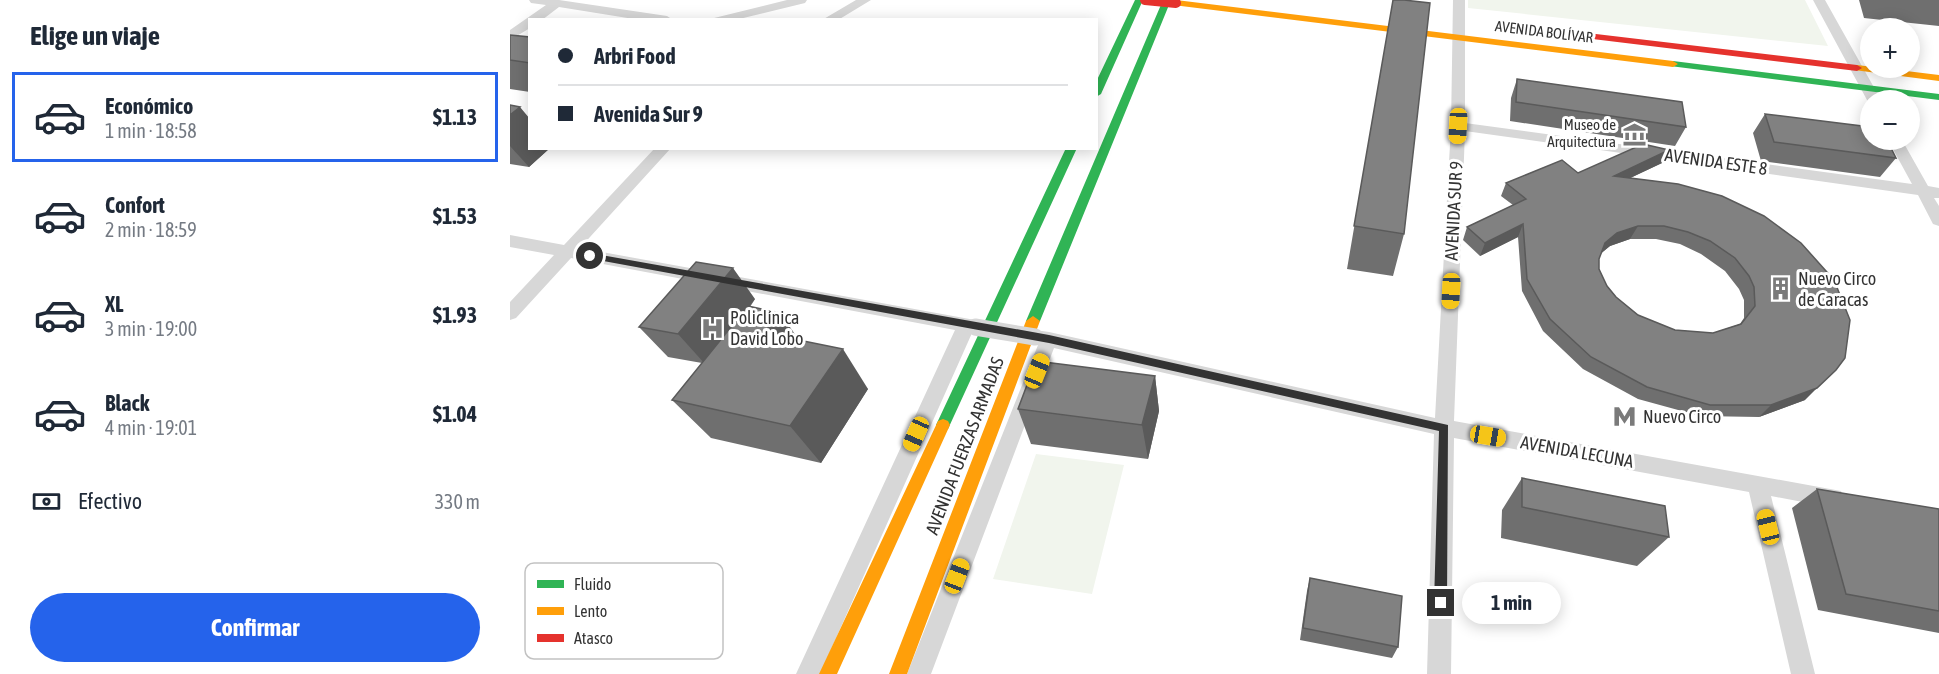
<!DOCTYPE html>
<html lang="es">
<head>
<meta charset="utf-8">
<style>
	:root { --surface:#fff; --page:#f2f2f3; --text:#1f2937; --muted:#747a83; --line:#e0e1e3; --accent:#2563eb }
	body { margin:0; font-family:"Asap Condensed",sans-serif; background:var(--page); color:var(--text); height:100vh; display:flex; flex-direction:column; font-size:22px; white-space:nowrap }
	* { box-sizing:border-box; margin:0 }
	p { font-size:20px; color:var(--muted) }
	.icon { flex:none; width:33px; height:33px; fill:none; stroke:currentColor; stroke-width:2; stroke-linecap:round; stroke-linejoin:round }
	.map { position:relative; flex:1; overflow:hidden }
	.side { display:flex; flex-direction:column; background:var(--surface); width:510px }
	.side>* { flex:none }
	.guide { position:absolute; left:18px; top:18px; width:570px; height:132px; border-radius:0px; box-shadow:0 3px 15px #0003; display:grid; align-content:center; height:132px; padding:0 30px; background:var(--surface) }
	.controls { position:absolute; left:1350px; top:18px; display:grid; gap:12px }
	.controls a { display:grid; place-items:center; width:60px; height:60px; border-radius:50%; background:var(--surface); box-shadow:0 3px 15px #0003; font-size:30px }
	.end { position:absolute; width:27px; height:27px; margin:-14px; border:8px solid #333; background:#fff; box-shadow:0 0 0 3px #fff }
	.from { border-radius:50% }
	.bubble { position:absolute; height:42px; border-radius:21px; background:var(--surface); box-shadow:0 3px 15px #0003; font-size:20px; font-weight:700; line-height:42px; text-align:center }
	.car { position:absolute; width:18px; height:36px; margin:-18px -9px; border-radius:8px; box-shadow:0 0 4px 2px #0007; background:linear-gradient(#f5c518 24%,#345 0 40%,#f5c518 0 76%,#345 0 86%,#f5c518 0) }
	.guide b { display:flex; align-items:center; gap:21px; height:57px; font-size:22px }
	.guide b+b { border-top:2px solid var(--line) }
	.guide i { width:15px; height:15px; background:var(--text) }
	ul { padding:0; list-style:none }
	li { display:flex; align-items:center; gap:18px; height:90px; margin:0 12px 9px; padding:0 18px; border:3px solid transparent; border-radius:0px }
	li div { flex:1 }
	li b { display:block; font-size:22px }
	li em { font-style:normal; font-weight:700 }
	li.on { border-color:var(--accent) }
	li>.icon { width:54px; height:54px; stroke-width:1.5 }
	h2 { padding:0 30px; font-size:27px; line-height:72px }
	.pay { display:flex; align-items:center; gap:15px; height:66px; padding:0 30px; font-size:22px }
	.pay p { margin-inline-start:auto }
	.action { display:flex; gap:12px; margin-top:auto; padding:12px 30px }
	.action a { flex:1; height:69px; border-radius:36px; background:var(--accent); color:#fff; font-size:24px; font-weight:700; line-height:69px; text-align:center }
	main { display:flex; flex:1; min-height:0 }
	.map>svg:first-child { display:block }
	.green { fill:#f1f5ed }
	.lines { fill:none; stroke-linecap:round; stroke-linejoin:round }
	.street { fill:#d7d7d7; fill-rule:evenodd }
	.fast { fill:#30b455; fill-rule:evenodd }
	.slow { fill:#ff9f0a; fill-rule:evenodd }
	.jam { fill:#e5322d; fill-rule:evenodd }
	.street-bridge { stroke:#d7d7d7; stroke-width:17 }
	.jam-bridge { stroke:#e5322d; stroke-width:10 }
	.wall { fill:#6f6f6f; fill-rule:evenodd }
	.shaded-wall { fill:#5a5a5a }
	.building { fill:#818181; stroke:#5a5a5a; stroke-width:1.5; fill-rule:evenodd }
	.route { fill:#333 }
	.labels { text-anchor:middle; stroke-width:6; stroke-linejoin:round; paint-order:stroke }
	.far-street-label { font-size:15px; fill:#333; stroke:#fff }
	.far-poi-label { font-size:15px; fill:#333; stroke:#fff; text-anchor:end }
	.street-label { font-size:18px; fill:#333; stroke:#fff }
	.poi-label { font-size:18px; fill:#333; stroke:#fff; text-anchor:start }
	.key { fill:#fff; stroke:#c2c2c2; stroke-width:1.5 }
	.key-label { font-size:16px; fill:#333 }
</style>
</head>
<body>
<main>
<section class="side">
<h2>Elige un viaje</h2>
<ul>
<li class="on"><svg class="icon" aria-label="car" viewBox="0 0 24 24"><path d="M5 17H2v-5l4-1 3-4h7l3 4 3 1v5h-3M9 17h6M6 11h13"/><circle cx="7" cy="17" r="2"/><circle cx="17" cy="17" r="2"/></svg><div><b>Económico</b><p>1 min · 18:58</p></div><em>$1.13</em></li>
<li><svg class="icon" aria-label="car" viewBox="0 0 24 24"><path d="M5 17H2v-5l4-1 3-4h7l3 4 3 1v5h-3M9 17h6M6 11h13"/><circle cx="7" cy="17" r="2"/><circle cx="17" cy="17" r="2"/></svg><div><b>Confort</b><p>2 min · 18:59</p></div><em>$1.53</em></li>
<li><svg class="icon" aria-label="car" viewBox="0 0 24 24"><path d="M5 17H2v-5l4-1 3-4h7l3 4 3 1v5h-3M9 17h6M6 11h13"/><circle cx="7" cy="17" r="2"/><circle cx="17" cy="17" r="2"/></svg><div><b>XL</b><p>3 min · 19:00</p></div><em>$1.93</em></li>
<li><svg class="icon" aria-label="car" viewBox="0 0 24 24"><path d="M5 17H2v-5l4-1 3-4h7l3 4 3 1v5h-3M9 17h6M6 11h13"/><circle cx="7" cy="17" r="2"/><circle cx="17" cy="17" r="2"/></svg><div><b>Black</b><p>4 min · 19:01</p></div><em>$1.04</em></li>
</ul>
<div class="pay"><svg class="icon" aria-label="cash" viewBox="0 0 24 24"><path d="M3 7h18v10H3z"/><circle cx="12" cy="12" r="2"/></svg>Efectivo<p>330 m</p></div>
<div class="action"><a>Confirmar</a></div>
</section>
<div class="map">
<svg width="1429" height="674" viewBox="0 0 1429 674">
	<rect width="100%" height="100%" fill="#fff"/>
	<!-- green -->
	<path class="green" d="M958 0H1295L1318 46 958 8Z
		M526 454 614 465 582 594 483 579Z"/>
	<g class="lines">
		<!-- street -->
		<path class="street" d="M19 0H49L157 16 163 20H130L49 7 32 20H20V28L0 40V30L36 5 21 3Z
			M277 0H297L295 3 225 20H196Z
			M346 0H361L328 20H312Z
			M943 0H955V123L1402 184 1378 140H1392L1418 186 1429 188V198H1424L1429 206V226L1423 224 1408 195 955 131 944 421 1331 491 1334 498 1331 505 1324 508 1261 496 1305 674H1281L1239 492 944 438 941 674H917L924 434 544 348 421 674H397L528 345 519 342 516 337 519 332 525 330 539 332 925 418 941 126Z
			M1303 0H1315L1371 100H1360V103L1357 100Z
			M145 148H161L70 248 465 320 471 322 474 327 471 332 462 333 310 674H286L445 330 61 258 6 318 0 320V302L44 255 0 247V235L54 245Z"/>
		<!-- fast -->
		<path class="fast" d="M625 0H633L591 94 586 97V82Z
			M653 0H661L530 321 523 326 518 325 516 321Z
			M1163 61 1429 94V100L1160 66 1158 64Z
			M556 148H567L438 429 433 431 428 429 426 425Z"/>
		<!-- slow -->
		<path class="slow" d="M666 0 1163 61 1168 64 1163 67 663 5 662 3Z
			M1347 65 1429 75V81L1344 70 1342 68Z
			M523 316 530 321 397 674H379L516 321Z
			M433 419 438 421 440 425 327 674H309L428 421Z"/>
		<!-- jam -->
		<path class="jam" d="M1069 32 1347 65 1352 68 1347 71 1066 37V33Z"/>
		<!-- street-bridge -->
		<path class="street-bridge" d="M465 327 525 337"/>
		<!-- jam-bridge -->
		<path class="jam-bridge" d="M635 0 666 3"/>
	</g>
	<!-- wall -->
	<path class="wall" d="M883 0 894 234 883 276 837 269Z
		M1349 0H1429V26L1354 18Z
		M0 35 20 37V92L0 89Z
		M1007 79 1176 127 1165 146 1000 121 1001 98Z
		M0 105 20 148H40L19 167 0 164Z
		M1255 114 1386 158 1370 177 1251 161 1243 133Z
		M1159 150 1152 163 1120 178 1212 196 1295 400 1249 417 1190 416 1128 399 1073 369 1033 331 1012 291 1008 237 970 256 953 240 957 227 1003 205 991 196 996 183 1068 173ZM1120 239H1146L1170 244 1191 254 1215 271 1229 289 1234 300V318L1230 324 1203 333 1165 330 1128 315 1106 297 1097 286 1089 269V259L1091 253 1100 246Z
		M245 299 240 307 270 313 289 340 358 389 311 463 201 438 162 400 192 363 158 357 129 327Z
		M645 376 649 411 638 459 521 444 508 409Z
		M1012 478 1159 537 1127 566 991 538 992 510Z
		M1307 489 1429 509V633L1308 610 1282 508Z
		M800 578 888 647 882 658 790 640 797 591Z"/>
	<!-- shaded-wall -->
	<path class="shaded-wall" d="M10 107 20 119V148H40L19 167 0 146V115Z
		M1159 150 1152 163 1097 189 1104 176Z
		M1013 224 1008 237 970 256 975 243Z
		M1128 226 1120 239 1100 246 1088 256 1095 243 1107 233Z
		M223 268 245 299 195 364 168 334Z
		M270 313 298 353 254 333Z
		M333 349 358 389 311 463 280 426Z
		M645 376 649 411 638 459 632 425Z
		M1307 388 1295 400 1249 417 1261 405Z"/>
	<!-- building -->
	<path class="building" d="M883 0H894L920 3 894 234 844 226Z
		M0 35 20 37V63L0 60Z
		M1007 79 1172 102 1176 127 1006 102Z
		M0 105 10 107 0 115Z
		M1255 114 1360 127V140H1377L1386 158 1264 142Z
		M1133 144 1159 150 1104 176 1168 184 1212 196 1254 216 1291 243 1324 280 1340 320 1335 358 1326 370 1307 388 1261 405H1200L1137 387 1081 357 1040 319 1017 279 1013 224 975 243 957 227 1016 199 996 183 1052 160 1068 173ZM1128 226H1154L1178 232 1200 241 1225 258 1239 276 1244 287 1245 306 1231 324 1203 333 1165 330 1128 315 1106 297 1097 286 1089 269V259L1095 243 1107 233Z
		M186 262 223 268 168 334 129 327Z
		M238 306 270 313 254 333 333 349 280 426 162 400Z
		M526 361 645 376 632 425 508 409Z
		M1012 478 1155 506 1159 537 1012 507Z
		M1307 489 1429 509V611L1336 594Z
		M800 578 892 596 888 647 793 628Z"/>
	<!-- route -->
	<path class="route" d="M80 253 539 335 938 425 937 603 935 607 931 609 926 607 924 603 929 431 539 343 77 258V254Z"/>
	<!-- icons -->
	<defs>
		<symbol id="museum-bare" viewBox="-9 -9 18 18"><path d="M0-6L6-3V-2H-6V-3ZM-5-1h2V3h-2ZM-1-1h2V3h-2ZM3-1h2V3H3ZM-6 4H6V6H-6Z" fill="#7a7a7a" stroke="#fff" stroke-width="2.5" paint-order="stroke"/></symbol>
		<symbol id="building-bare" viewBox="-9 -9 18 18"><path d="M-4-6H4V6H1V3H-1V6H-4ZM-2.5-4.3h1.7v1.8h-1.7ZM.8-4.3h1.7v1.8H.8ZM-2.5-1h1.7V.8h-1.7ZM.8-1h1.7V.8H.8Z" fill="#7a7a7a" stroke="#fff" stroke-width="2.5" paint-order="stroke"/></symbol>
		<symbol id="hospital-bare" viewBox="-9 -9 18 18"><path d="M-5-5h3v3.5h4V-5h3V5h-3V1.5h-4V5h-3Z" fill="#7a7a7a" stroke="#fff" stroke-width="2.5" paint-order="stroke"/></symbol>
		<symbol id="metro-bare" viewBox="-9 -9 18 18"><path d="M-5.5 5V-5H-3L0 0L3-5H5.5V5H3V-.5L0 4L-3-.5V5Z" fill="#7a7a7a" stroke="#fff" stroke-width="2.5" paint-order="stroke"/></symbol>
	</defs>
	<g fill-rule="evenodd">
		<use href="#museum-bare" x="1108" y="118" width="33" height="33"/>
		<use href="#building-bare" x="1254" y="272" width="33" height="33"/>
		<use href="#hospital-bare" x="186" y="312" width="33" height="33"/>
		<use href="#metro-bare" x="1098" y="400" width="33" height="33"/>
	</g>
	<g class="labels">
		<!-- far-street labels -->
		<g class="far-street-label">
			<text transform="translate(1034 32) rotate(7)" y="5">AVENIDA BOLÍVAR</text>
		</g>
		<!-- far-poi labels -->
		<g class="far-poi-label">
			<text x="1106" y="130">Museo de<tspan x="1106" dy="17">Arquitectura</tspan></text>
		</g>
		<!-- street labels -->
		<g class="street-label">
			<text transform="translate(1206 162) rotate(8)" y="6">AVENIDA ESTE 8</text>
			<text transform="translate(944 211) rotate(-87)" y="6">AVENIDA SUR 9</text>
			<text transform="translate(455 446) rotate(-69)" y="6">AVENIDA FUERZAS ARMADAS</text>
			<text transform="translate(1067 452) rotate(10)" y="6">AVENIDA LECUNA</text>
		</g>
		<!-- poi labels -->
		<g class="poi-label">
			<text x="1288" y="285">Nuevo Circo<tspan x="1288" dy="21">de Caracas</tspan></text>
			<text x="220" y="324">Policlínica<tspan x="220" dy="21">David Lobo</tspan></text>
			<text x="1133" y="423">Nuevo Circo</text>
		</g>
	</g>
	<!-- legend -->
	<rect x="15" y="563" width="198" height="96" rx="9" class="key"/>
	<rect x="27" y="580" width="27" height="8" fill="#30b455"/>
	<rect x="27" y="607" width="27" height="8" fill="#ff9f0a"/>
	<rect x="27" y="634" width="27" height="8" fill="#e5322d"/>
	<g class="key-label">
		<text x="64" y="590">Fluido</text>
		<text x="64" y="617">Lento</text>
		<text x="64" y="644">Atasco</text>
	</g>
</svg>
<div class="controls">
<a>+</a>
<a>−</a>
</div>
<i class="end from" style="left:80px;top:256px"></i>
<i class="end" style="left:931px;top:603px"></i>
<div class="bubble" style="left:952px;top:582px;width:99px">1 min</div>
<i class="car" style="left:948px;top:126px;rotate:183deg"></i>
<i class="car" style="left:941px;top:291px;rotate:183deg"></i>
<i class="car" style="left:527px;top:371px;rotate:22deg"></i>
<i class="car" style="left:406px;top:434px;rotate:204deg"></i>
<i class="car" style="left:978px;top:436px;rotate:100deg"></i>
<i class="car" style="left:1258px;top:527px;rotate:346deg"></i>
<i class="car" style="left:447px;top:576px;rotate:21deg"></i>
<div class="guide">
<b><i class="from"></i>Arbri Food</b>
<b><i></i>Avenida Sur 9</b>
</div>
</div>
</main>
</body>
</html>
